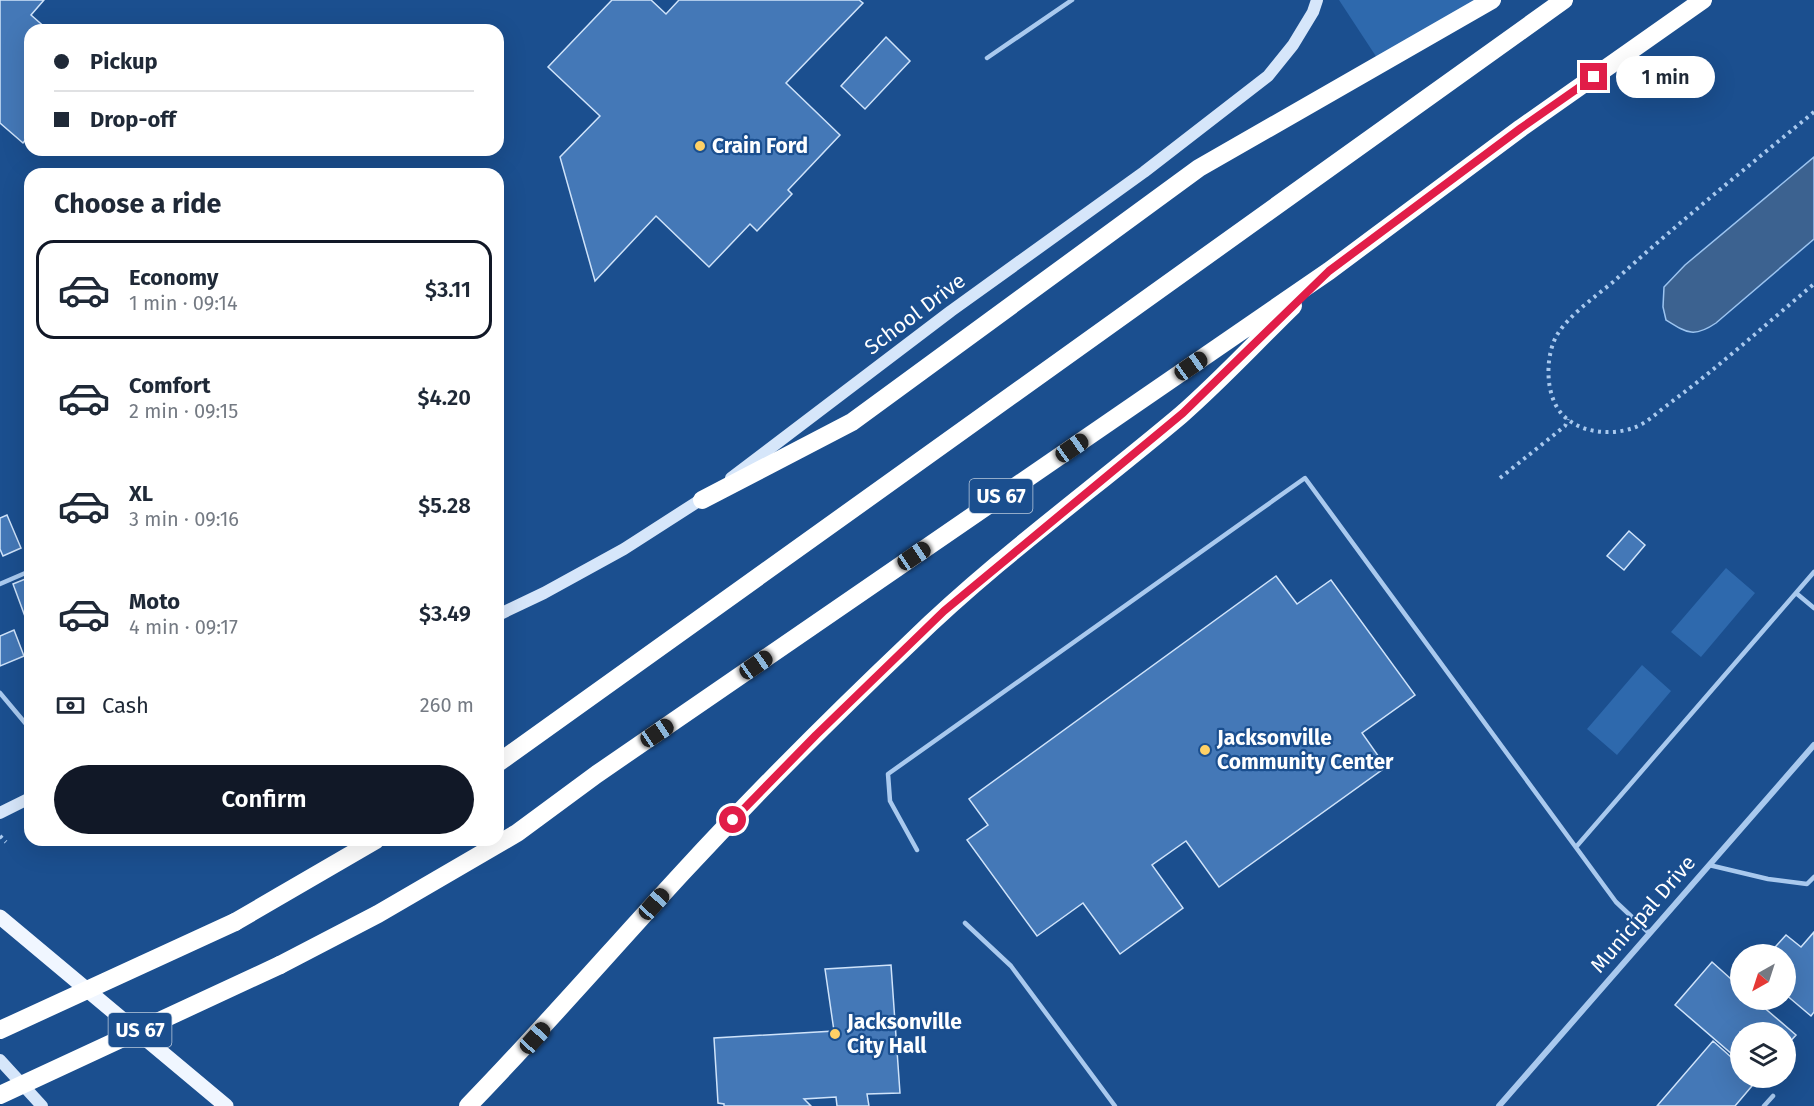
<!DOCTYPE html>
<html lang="en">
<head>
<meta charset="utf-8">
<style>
	:root { --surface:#fff; --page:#f6f6f7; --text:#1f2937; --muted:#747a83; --line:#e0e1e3; --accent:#111827 }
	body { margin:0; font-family:"Fira Sans",sans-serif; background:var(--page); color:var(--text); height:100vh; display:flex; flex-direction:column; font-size:22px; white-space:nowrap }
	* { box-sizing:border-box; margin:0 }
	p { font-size:20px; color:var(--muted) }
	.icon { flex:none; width:33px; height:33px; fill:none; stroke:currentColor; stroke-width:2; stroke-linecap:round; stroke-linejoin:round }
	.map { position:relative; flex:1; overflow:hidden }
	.panel { position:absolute; left:24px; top:168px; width:480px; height:678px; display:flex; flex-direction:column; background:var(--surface); border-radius:18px; box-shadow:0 6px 24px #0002 }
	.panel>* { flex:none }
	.guide { position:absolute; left:24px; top:24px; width:480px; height:132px; border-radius:18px; box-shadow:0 6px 24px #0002; display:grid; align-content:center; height:132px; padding:0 30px; background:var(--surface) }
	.needle { width:39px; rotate:219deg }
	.buttons { position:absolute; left:1730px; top:944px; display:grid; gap:12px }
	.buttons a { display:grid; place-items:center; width:66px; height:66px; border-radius:50%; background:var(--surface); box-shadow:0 6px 24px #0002; font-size:30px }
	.end { position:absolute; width:27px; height:27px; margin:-14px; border:8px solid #e11d48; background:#fff; box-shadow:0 0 0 3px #fff }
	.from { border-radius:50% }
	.bubble { position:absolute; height:42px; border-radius:21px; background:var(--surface); box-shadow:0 6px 24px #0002; font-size:20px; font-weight:600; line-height:42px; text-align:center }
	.car { position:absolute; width:18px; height:36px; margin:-18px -9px; border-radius:8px; box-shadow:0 0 4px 2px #0007; background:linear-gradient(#222 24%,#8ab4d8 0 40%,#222 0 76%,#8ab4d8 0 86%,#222 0) }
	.guide b { display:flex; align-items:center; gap:21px; height:57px; font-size:22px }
	.guide b+b { border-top:2px solid var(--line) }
	.guide i { width:15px; height:15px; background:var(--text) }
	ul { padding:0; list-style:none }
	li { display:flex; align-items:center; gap:18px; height:99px; margin:0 12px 9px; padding:0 18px; border:3px solid transparent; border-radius:18px }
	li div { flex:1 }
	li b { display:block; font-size:22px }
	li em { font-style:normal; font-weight:600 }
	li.active { border-color:var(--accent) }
	li>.icon { width:54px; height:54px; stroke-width:1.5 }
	h2 { padding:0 30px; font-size:27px; line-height:72px }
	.pay { display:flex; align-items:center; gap:15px; height:66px; padding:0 30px; font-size:22px }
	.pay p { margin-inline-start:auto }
	.action { display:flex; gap:12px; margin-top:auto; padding:12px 30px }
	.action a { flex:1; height:69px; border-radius:36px; background:var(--accent); color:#fff; font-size:24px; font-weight:600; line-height:69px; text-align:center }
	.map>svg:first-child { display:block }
	.green { fill:#2e69ad }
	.water { fill:#3c6290; stroke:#9cc4f0; stroke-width:1.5 }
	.building { fill:#4478b7; stroke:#cfe3fa; stroke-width:1.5 }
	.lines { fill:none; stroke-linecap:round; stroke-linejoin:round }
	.path { stroke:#a9c9ee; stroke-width:4; stroke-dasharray:3 4.5; stroke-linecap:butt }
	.lane { stroke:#a9c9ee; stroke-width:4.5 }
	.street { stroke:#a9c9ee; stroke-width:6 }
	.secondary { stroke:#d6e6fa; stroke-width:12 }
	.primary { stroke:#f0f6ff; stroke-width:15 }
	.highway { stroke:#fff; stroke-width:18 }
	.highway-bridge { stroke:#fff; stroke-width:18 }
	.route { stroke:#e11d48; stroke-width:8 }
	.poi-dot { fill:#ffd166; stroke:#1b4f8f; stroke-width:2 }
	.labels { text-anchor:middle; stroke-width:4.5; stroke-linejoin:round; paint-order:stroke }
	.shield { fill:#1b4f8f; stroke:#bbcadd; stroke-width:1.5 }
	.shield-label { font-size:20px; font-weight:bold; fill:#fff }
	.poi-label { font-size:21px; font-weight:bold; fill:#fff; stroke:#1b4f8f; text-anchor:start }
	.street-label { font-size:21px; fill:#fff; stroke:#1b4f8f }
</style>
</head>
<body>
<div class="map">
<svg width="1814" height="1106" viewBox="0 0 1814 1106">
	<rect width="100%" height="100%" fill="#1b4f8f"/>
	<!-- green -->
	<path class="green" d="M1339 0H1492L1381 64Z
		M1726 568 1755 593 1701 657 1671 632Z
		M1642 665 1671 691 1617 755 1587 729Z"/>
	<!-- water -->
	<path class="water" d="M1814 157V239L1716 323C1694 338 1687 333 1666 320L1663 307 1664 287 1685 265Z"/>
	<!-- building -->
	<path class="building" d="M0 0H44L31 15 48 30H30V134L23 143 0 123Z
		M612 0H651L666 14 679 0H859L863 3 786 83 840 135 788 190 792 194 757 231 750 224 709 267 656 216 595 281 560 157 600 116 548 67Z
		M886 37 910 61 865 109 841 86Z
		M7 515 21 548 3 556 0 549V518Z
		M1629 531 1645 545 1624 570 1607 556Z
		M1276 576 1297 604 1331 580 1415 695 1362 733 1386 767 1219 887 1186 841 1152 865 1183 908 1120 954 1083 903 1037 936 967 840 988 825 969 799Z
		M30 577V630L13 584Z
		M14 630 24 656 0 666V636Z
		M1814 932V1012L1811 1016 1785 994V954H1769L1786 935 1801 947Z
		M1712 962 1740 987V999H1754L1796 1035 1785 1047V1032H1740V1061L1675 1005Z
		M891 965 900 1093 867 1094 869 1106H837L836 1097 804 1099 811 1106H724V1104L718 1103 714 1038 834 1031 825 969Z
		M1713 1041 1740 1065V1077H1754L1757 1080 1735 1106H1657Z"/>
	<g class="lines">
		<!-- path -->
		<path class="path" d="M1814 112C1746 168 1678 223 1613 282 1596 296 1568 316 1557 335 1545 356 1545 394 1561 413 1578 433 1610 436 1633 428 1646 424 1659 411 1670 403 1720 366 1766 324 1814 284
			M1500 478 1565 426 1568 419
			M0 836 6 842"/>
		<!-- lane -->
		<path class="lane" d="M987 58 1072 0
			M0 584 30 571
			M1796 593 1814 608
			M0 693 26 724 30 731
			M1576 847 1814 572
			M917 850 890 801 888 774 1305 478 1616 902 1649 933
			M1709 865 1768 879 1807 884 1814 877
			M965 923 1011 966 1115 1106
			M1764 1106 1773 1096"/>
		<!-- street -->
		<path class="street" d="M1499 1106 1814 745"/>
		<!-- secondary -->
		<path class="secondary" d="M731 478 951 311 1144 172 1268 76 1293 45 1313 12 1317 0
			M498 615 544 593 624 549 708 495
			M0 813 30 798
			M0 1060 42 1106"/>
		<!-- primary -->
		<path class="primary" d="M0 917 226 1106"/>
		<!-- highway -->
		<path class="highway" d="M702 500 852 422 1199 168 1492 0
			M498 763 1564 0
			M235 922 376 840
			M280 965 378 914 517 833 597 774 1329 271 1521 128 1703 0
			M468 1106C542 1030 611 950 683 872 756 793 833 716 911 642 995 560 1091 491 1181 415 1220 381 1256 342 1293 306"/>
		<!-- highway-bridge -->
		<path class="highway-bridge" d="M0 1030 235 922
			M0 1095 280 965"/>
	</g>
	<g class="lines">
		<!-- route -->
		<path class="route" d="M733 820 816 735 944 611 1183 413 1329 271 1521 128 1594 77"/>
	</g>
	<!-- markers -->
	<g class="poi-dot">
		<circle cx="700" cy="146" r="6"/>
		<circle cx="1205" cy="750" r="6"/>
		<circle cx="835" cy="1034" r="6"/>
	</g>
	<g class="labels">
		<!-- shield labels -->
		<g class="shield">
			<rect x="969.5" y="479" width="63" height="34" rx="4.5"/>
			<rect x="108.5" y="1013" width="63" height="34" rx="4.5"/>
		</g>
		<g class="shield-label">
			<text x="1001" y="503">US 67</text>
			<text x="140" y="1037">US 67</text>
		</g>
		<!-- poi labels -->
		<g class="poi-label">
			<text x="712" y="153">Crain Ford</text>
			<text x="1217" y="745">Jacksonville<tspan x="1217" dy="24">Community Center</tspan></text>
			<text x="847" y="1029">Jacksonville<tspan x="847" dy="24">City Hall</tspan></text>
		</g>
		<!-- street labels -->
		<g class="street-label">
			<text transform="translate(915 314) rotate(-37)" y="7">School Drive</text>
			<text transform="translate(1643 914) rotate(-49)" y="7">Municipal Drive</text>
		</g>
	</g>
</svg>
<div class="buttons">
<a><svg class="needle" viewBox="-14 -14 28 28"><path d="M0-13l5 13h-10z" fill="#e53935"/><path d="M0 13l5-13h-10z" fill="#747a83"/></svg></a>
<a><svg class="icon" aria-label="layers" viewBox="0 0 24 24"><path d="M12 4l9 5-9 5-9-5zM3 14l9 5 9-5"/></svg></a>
</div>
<i class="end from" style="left:733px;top:820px"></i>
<i class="end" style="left:1594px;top:77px"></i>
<div class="bubble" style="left:1616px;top:56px;width:99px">1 min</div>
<i class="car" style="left:1191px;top:366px;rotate:55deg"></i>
<i class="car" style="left:1072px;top:448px;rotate:55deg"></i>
<i class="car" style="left:914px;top:556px;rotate:56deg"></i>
<i class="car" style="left:756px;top:665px;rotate:55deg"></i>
<i class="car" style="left:657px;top:733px;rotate:56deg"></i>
<i class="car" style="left:654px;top:904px;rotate:42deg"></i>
<i class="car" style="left:535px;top:1038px;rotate:42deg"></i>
<div class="guide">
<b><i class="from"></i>Pickup</b>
<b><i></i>Drop-off</b>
</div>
<section class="panel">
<h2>Choose a ride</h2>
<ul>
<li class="active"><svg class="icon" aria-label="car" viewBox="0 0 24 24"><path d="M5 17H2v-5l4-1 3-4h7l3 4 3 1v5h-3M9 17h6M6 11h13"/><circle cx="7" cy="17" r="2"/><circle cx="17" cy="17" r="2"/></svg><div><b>Economy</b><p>1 min · 09:14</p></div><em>$3.11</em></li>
<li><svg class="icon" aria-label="car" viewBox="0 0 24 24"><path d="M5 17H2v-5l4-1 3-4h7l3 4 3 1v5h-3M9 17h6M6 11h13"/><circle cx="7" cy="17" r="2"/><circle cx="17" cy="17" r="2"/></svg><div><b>Comfort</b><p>2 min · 09:15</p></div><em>$4.20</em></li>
<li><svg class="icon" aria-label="car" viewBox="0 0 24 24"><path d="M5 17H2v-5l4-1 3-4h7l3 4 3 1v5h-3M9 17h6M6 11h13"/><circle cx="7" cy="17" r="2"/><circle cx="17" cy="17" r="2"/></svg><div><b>XL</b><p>3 min · 09:16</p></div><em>$5.28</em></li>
<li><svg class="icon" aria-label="car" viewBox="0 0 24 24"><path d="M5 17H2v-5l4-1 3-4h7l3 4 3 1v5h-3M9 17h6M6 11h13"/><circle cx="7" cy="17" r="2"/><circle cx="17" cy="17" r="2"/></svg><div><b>Moto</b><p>4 min · 09:17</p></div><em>$3.49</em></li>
</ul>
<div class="pay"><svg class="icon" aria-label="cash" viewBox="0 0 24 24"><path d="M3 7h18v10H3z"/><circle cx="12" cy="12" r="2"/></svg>Cash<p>260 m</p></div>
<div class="action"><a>Confirm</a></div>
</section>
</div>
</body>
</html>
